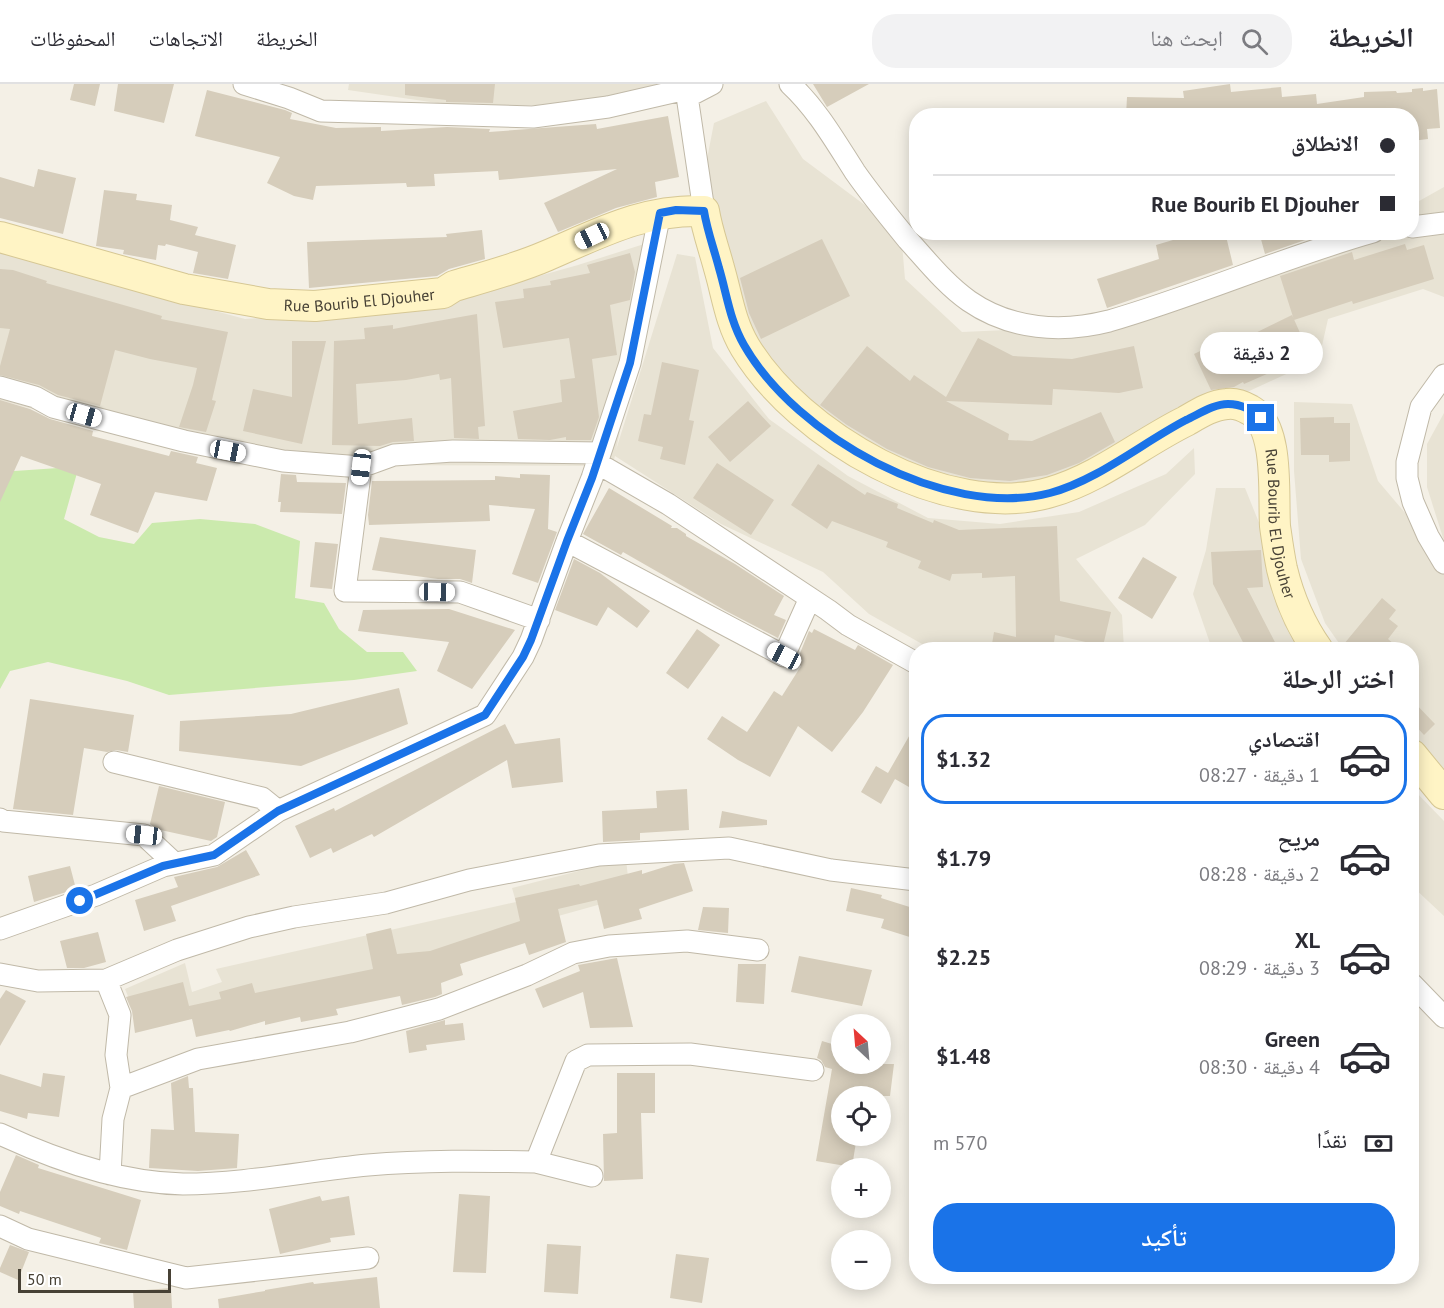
<!DOCTYPE html>
<html lang="ar">
<head>
<meta charset="utf-8">
<style>
	:root { --surface:#fff; --page:#f2f2f3; --text:#2b2b33; --muted:#7c7c81; --line:#e1e1e2; --accent:#1a73e8 }
	body { margin:0; font-family:"PT Sans","Noto Naskh Arabic",sans-serif; background:var(--page); color:var(--text); direction:rtl; height:100vh; display:flex; flex-direction:column; font-size:22px; white-space:nowrap }
	* { box-sizing:border-box; margin:0 }
	p { font-size:20px; color:var(--muted) }
	.icon { flex:none; width:33px; height:33px; fill:none; stroke:currentColor; stroke-width:2; stroke-linecap:round; stroke-linejoin:round }
	.map { position:relative; flex:1; overflow:hidden; direction:ltr }
	.details { position:absolute; left:909px; top:558px; width:510px; height:642px; display:flex; flex-direction:column; background:var(--surface); border-radius:24px; box-shadow:0 3px 15px #0003; direction:rtl }
	.details>* { flex:none }
	.banner { position:absolute; left:909px; top:24px; width:510px; height:132px; border-radius:24px; box-shadow:0 3px 15px #0003; direction:rtl; display:grid; align-content:center; height:132px; padding:0 24px; background:var(--surface) }
	.needle { width:39px; rotate:334deg }
	.fabs { position:absolute; left:831px; top:930px; display:grid; gap:12px }
	.fabs a { display:grid; place-items:center; width:60px; height:60px; border-radius:50%; background:var(--surface); box-shadow:0 3px 15px #0003; font-size:30px }
	.scale { position:absolute; left:18px; bottom:15px; width:153px; box-sizing:border-box; padding-left:6px; border:3px solid #474135; border-top:0; font-size:16px; line-height:21px; white-space:nowrap; color:#474135; -webkit-text-stroke:4px #fff; paint-order:stroke }
	.end { position:absolute; width:27px; height:27px; margin:-14px; border:8px solid #1a73e8; background:#fff; box-shadow:0 0 0 3px #fff }
	.from { border-radius:50% }
	.bubble { position:absolute; height:42px; border-radius:21px; background:var(--surface); box-shadow:0 3px 15px #0003; font-size:20px; font-weight:600; line-height:42px; text-align:center; direction:rtl }
	.car { position:absolute; width:18px; height:36px; margin:-18px -9px; border-radius:8px; box-shadow:0 0 4px 2px #0007; background:linear-gradient(#fff 24%,#345 0 40%,#fff 0 76%,#345 0 86%,#fff 0) }
	.banner b { display:flex; align-items:center; gap:21px; height:57px; font-size:22px }
	.banner b+b { border-top:2px solid var(--line) }
	.banner i { width:15px; height:15px; background:var(--text) }
	ul { padding:0; list-style:none }
	li { display:flex; align-items:center; gap:18px; height:90px; margin:0 12px 9px; padding:0 12px; border:3px solid transparent; border-radius:24px }
	li div { flex:1 }
	li b { display:block; font-size:22px }
	li em { font-style:normal; font-weight:600 }
	li.selected { border-color:var(--accent) }
	li>.icon { width:54px; height:54px; stroke-width:1.5 }
	h2 { padding:0 24px; font-size:27px; line-height:72px }
	.pay { display:flex; align-items:center; gap:15px; height:66px; padding:0 24px; font-size:22px }
	.pay p { margin-inline-start:auto }
	.primary-button { display:flex; gap:12px; margin-top:auto; padding:12px 24px }
	.primary-button a { flex:1; height:69px; border-radius:24px; background:var(--accent); color:#fff; font-size:24px; font-weight:600; line-height:69px; text-align:center }
	header { display:flex; align-items:center; gap:36px; box-sizing:border-box; height:84px; padding:0 30px; background:var(--surface); border-bottom:2px solid var(--line) }
	header strong { font-size:28px }
	nav { display:flex; gap:33px; margin-inline-start:auto; font-size:21px }
	.search { width:420px; height:54px; background:var(--page); display:flex; align-items:center; gap:15px; box-sizing:border-box; padding:0 21px; border-radius:24px; color:var(--muted); font-size:22px }
	.map>svg:first-child { display:block }
	.residential { fill:#e8e3d4 }
	.green { fill:#cbeaad }
	.building { fill:#d6cdbb }
	.lines { fill:none; stroke-linecap:round; stroke-linejoin:round }
	.street-casing { stroke:#c0b9a8; stroke-width:23 }
	.secondary-casing { stroke:#d6c794; stroke-width:32 }
	.street { stroke:#fff; stroke-width:21 }
	.secondary { stroke:#fff4c5; stroke-width:30 }
	.route { stroke:#1a73e8; stroke-width:8 }
	.labels { text-anchor:middle; stroke-width:4.5; stroke-linejoin:round; paint-order:stroke }
	.street-label { font-size:16px; fill:#474135; stroke:#fff }
</style>
</head>
<body>
<header>
<strong>الخريطة</strong>
<div class="search"><svg class="icon" aria-label="search" viewBox="0 0 24 24"><circle cx="10" cy="10" r="6"/><path d="M15 15l6 6"/></svg>ابحث هنا</div>
<nav><a>الخريطة</a><a>الاتجاهات</a><a>المحفوظات</a></nav>
</header>
<div class="map">
<svg width="1444" height="1224" viewBox="0 0 1444 1224">
	<rect width="100%" height="100%" fill="#f4f0e6"/>
	<!-- residential -->
	<path class="residential" d="M349 0H677L637 9 538 21 458 22 348 6Z
		M766 17 803 75 901 148 905 195 962 248 1048 244 1109 237 1360 149 1412 148V121L1444 103V213L1423 205 1328 235 1319 275 1158 349 1047 406 942 401 844 354 744 251 700 111 714 39Z
		M660 155 616 366 677 170 695 173 713 264 769 335 848 392 928 434 1000 440 1079 428 1166 390 1194 364 1195 390 1145 441 1076 475 1122 531 1124 565H931L869 530 823 488 721 440 615 372 612 382 344 381 224 377 0 316V169L245 235 433 222 578 181Z
		M1294 318 1352 320 1378 397 1406 430 1444 488V693L1412 653V566L1343 565 1325 539 1301 475 1294 387Z
		M1444 329V457L1427 403V360Z
		M1216 404H1245L1310 565H1212L1193 510 1206 466Z
		M1412 704 1444 737V832L1412 802Z
		M626 775 630 812 479 854 480 873 190 923 137 934 125 905 185 879 192 908 222 898 216 885 516 818 512 804Z"/>
	<!-- green -->
	<path class="green" d="M58 384 77 389 64 435 99 453 134 460 152 439 200 435 255 440 300 457 295 514 324 519 339 545 367 568H403L417 587 354 596 169 611 127 597 48 578 10 587 0 605V388Z"/>
	<!-- building -->
	<path class="building" d="M74 0H100L95 22 70 16Z
		M118 0H174L164 39 114 27Z
		M405 0H495L493 19 446 18V16L405 11Z
		M813 0H869L827 23Z
		M1230 0 1231 8 1281 3 1282 13 1316 10 1317 20 1364 13V8L1396 7 1397 9 1412 8V5L1423 4V7L1437 5 1440 44 1427 45 1428 55 1412 57V32H1126L1127 13 1184 14 1183 7Z
		M207 6 285 26 292 29 290 35 336 44 381 43V47L447 43 490 45 489 48 596 40 597 45 668 32 679 93 655 98 657 113 616 124 558 148 544 119 617 85 499 96 498 87 434 90 435 102 407 103 406 99 316 102 313 116 294 112 267 99 280 73 195 52Z
		M38 85 76 94 63 150 0 134V93L34 103Z
		M104 106 137 110 136 116 172 121 170 136 198 143 195 151 236 161 228 195 193 189 198 168 166 160 165 162 158 161 156 176 123 170 124 166 96 162Z
		M482 146 485 175 449 185 437 192 309 204 307 158 447 153 446 150Z
		M1200 148H1225L1233 181 1107 224 1097 195 1159 175 1156 161Z
		M1259 148H1328L1265 170Z
		M822 155 850 212 761 255 749 229 740 194Z
		M1405 160 1407 166 1424 161 1434 195 1353 220 1352 217 1294 236 1280 192 1352 168 1354 176Z
		M630 169 635 188 630 216 610 221 617 271 592 275 599 333 591 356H566V353L550 356 518 355 513 327 562 318 560 296 575 294 569 254 503 264 495 218 524 214 523 205 551 201 550 197 590 189 587 181Z
		M0 185 13 186 47 197 46 199 162 232 161 235 228 248 212 316 216 317 206 348 179 343 193 301 197 284 150 275 115 266 100 322 58 311 39 301 0 291V282L10 245 0 244Z
		M477 230 485 342 478 343 479 355 454 354 451 294 440 296 439 290 406 296 356 300 358 340 412 334 414 357 393 358 380 362 332 361 334 257 365 255 364 244 393 241V245Z
		M1292 231 1310 271 1244 300 1243 298 1234 303 1211 306 1194 270 1219 258 1223 265Z
		M978 254 1013 272 1072 275 1134 262 1143 304 1119 309 1053 305 1052 321 946 317 1009 350 1008 356 1032 357 1101 328 1115 358 1079 379 1047 391 1010 397 970 394 928 383 887 365 847 341 820 321 867 262 910 297 914 291 946 313Z
		M292 257H326L302 360 243 347 253 305 292 313Z
		M662 278 699 286 689 336 694 337 685 381 660 375 663 363 638 357 644 330 651 331Z
		M0 316 30 325 50 335 93 347 92 352 169 372 171 367 198 373 196 379 217 384 207 417 155 408 138 449 90 431 101 400 21 372 0 418Z
		M748 317 771 342 730 378 708 353Z
		M1334 333V339H1350V377L1329 378V371H1301L1300 334Z
		M717 379 774 416 751 451 693 414Z
		M818 380 865 411 867 408 898 420 897 424 933 439 934 436 959 446 1057 442 1060 517 1111 528 1103 562 1055 551 1053 566H991L994 548 1016 553 1015 492 982 494V489L952 490 950 497 918 484 921 477 886 463 888 458 832 437 827 445 791 421Z
		M281 390 296 391 297 398 346 399 342 430 280 428 281 418H278Z
		M520 390 550 391 548 445 557 448 538 499 512 490 535 425 489 421 490 437 369 441 368 431 372 397 495 396V392L520 394Z
		M609 404 672 442 671 444H677L686 450V452L735 480 784 512 774 531 786 536 778 554 726 527 623 468 621 471 583 450Z
		M380 453 476 466 472 499 460 495H438L372 486Z
		M315 458 338 460 332 505 310 503Z
		M1261 466 1263 503 1247 504 1279 566H1247L1213 500 1211 468Z
		M1143 473 1177 493 1152 535 1118 514Z
		M574 475 600 489 650 527 637 544 608 523 597 542 555 526Z
		M1382 514 1396 526 1389 535 1398 542 1388 555 1401 566H1339Z
		M449 525 515 546 472 605 437 587 449 558 358 547 363 526Z
		M697 545 720 561 688 605 666 589Z
		M814 545 855 566 858 561 893 581 863 628 832 668 798 642 770 693 738 676 707 655 722 632 747 648 774 607 782 612 801 582 796 579 809 547 812 549Z
		M399 604 408 640 301 682 179 667 180 637 291 630Z
		M30 615 134 631 128 668 116 666 107 668 84 664 73 731 13 725Z
		M1412 616 1435 640 1424 651 1412 638Z
		M505 640 515 660 560 654 563 698 512 704 507 676 374 753 372 750 333 769 331 764 310 774 295 742 334 724 335 727Z
		M916 640V707L895 695 881 720 861 708 876 682 888 689Z
		M159 702 225 718 217 753 211 757 156 745 150 740Z
		M687 705 689 746 640 749V756L603 758 602 727 657 724 656 707Z
		M722 727 767 736V741L719 744Z
		M246 766 260 791 171 822 176 837 144 847 135 816 178 803 174 793 217 783Z
		M684 779 693 807 639 825 642 835 604 845 597 816 558 825 566 858 529 871 525 859 460 880 463 891 441 899 442 910 435 913 402 921 400 912 336 925 338 931 301 938 300 933 265 941V937L230 947 229 946 196 953 192 935 135 949 132 927 126 913 183 898 190 926 189 922 221 915 219 908 252 899 255 909 373 885 366 850 391 844 397 870 430 867 520 837 515 814 579 800 580 802 642 786V790L674 780Z
		M70 782 76 805 34 818 28 792Z
		M851 804 882 811 881 814 916 825V855L881 844 884 835 846 827Z
		M703 823 729 824 728 849 698 846Z
		M98 848 106 878 84 884H67L60 857Z
		M799 872 872 886 862 922 791 908Z
		M617 874 633 943 590 944 583 908 543 924 535 905 580 887 578 881Z
		M738 880H766L764 920 736 918Z
		M6 906 26 917 0 962V915Z
		M445 936V941L463 939 465 956 426 961 427 966 409 969 406 947Z
		M822 957 842 963V980H894L890 1012H842V1052H857L852 1083 816 1077 832 985 825 983 821 976 817 974Z
		M43 989 65 992 59 1033 28 1029 27 1035 0 1027V990L41 1003Z
		M617 989H655V1029H641L643 1095 604 1097 603 1050 617 1049Z
		M188 992 189 1004H193L195 1048 239 1050 237 1084 198 1087 149 1084 151 1045 174 1046 171 999Z
		M16 1071 39 1081 38 1084 141 1116 127 1166 99 1159 101 1154 20 1127 19 1130 0 1122V1108Z
		M459 1110 490 1112 486 1189 453 1188Z
		M320 1112 322 1117 349 1112 355 1151 330 1154 331 1158 280 1170 269 1125Z
		M547 1160 581 1162 578 1210 544 1208Z
		M10 1161 29 1168 18 1196 0 1188V1184Z
		M676 1170 709 1174 702 1219 670 1214Z
		M377 1193 380 1224H219L218 1215 265 1207V1206L313 1198 314 1200Z
		M171 1204 172 1224H134L133 1207Z"/>
	<g class="lines">
		<defs>
			<path id="street" d="M244 0 289 14 321 27 533 33 608 23 686 5 704 127
				M790 0C817 25 835 57 855 88 871 111 890 134 908 156 927 177 946 201 969 217 1011 246 1062 249 1109 237 1199 211 1284 173 1373 148
				M687 13 712 0
				M1412 143 1444 139
				M1444 291 1421 323 1407 378V394L1413 418 1428 452 1444 479
				M0 303 35 313 53 323 122 341 184 357 283 377 361 383 394 371 453 367 600 369
				M597 379 668 420 828 526 848 541 916 579
				M361 383 345 507 460 508 539 536
				M567 457 784 572 810 514
				M114 678 262 714 278 727
				M0 735 3 737 144 751 174 779
				M0 845 96 811 163 782 214 771 278 727 485 631 523 573 531 556 567 457 592 394 630 279 660 129
				M0 890 38 897 106 896 177 866 249 843 294 833 386 819 469 796 599 771 729 764 831 786 916 796
				M106 896 120 931 116 971 121 1004 113 1035 110 1090
				M1412 900 1444 933
				M121 1004 198 975 350 948 439 925 527 891 573 869 609 862 687 857 758 866
				M0 1050C56 1076 121 1099 183 1100 245 1100 306 1087 368 1081 424 1076 480 1077 536 1078
				M592 1092 536 1078 576 977 588 971 690 970 813 986
				M0 1142 28 1155 186 1194 368 1174"/>
			<g id="secondary">
				<path id="s1" d="M0 153 184 205 268 220 315 222 443 209 454 202C485 193 516 185 546 172 600 149 643 125 704 127 707 146 714 165 719 184 727 211 730 238 745 263 798 351 947 439 1051 408 1100 394 1141 359 1186 337 1198 330 1212 321 1227 320 1235 319 1243 322 1250 326 1280 342 1273 411 1275 442 1277 456 1279 471 1282 485 1289 514 1301 542 1318 566"/>
				<path d="M1412 671 1444 710"/>
			</g>
		</defs>
		<!-- street casing -->
		<use href="#street" class="street-casing"/>
		<!-- secondary casing -->
		<use href="#secondary" class="secondary-casing"/>
		<!-- street -->
		<use href="#street" class="street"/>
		<!-- secondary -->
		<use href="#secondary" class="secondary"/>
	</g>
	<g class="lines">
		<!-- route -->
		<path class="route" d="M80 817 163 782 214 771 278 727 485 631 523 573 531 556 567 457 592 394 630 279 660 129 676 126 704 127C707 146 714 165 719 184 727 211 730 237 744 261 796 352 945 436 1050 409 1098 396 1142 359 1186 336 1199 330 1214 320 1228 320 1242 320 1251 326 1261 334"/>
	</g>
	<g class="labels">
		<!-- street labels -->
		<g class="street-label">
			<text dy="6" stroke="none"><textPath href="#s1" startOffset="368">Rue Bourib El Djouher</textPath></text>
			<text dy="6" stroke="none"><textPath href="#s1" startOffset="1572">Rue Bourib El Djouher</textPath></text>
		</g>
	</g>
</svg>
<div class="fabs">
<a><svg class="needle" viewBox="-14 -14 28 28"><path d="M0-13l5 13h-10z" fill="#e53935"/><path d="M0 13l5-13h-10z" fill="#7c7c81"/></svg></a>
<a><svg class="icon" aria-label="locate" viewBox="0 0 24 24"><circle cx="12" cy="12" r="6"/><path d="M12 2v4M12 18v4M2 12h4M18 12h4"/></svg></a>
<a>+</a>
<a>−</a>
</div>
<div class="scale">50 m</div>
<i class="end from" style="left:80px;top:817px"></i>
<i class="end" style="left:1261px;top:334px"></i>
<div class="bubble" style="left:1200px;top:248px;width:123px">2 دقيقة</div>
<i class="car" style="left:592px;top:152px;rotate:245deg"></i>
<i class="car" style="left:84px;top:331px;rotate:106deg"></i>
<i class="car" style="left:228px;top:367px;rotate:101deg"></i>
<i class="car" style="left:361px;top:383px;rotate:187deg"></i>
<i class="car" style="left:437px;top:508px;rotate:91deg"></i>
<i class="car" style="left:784px;top:572px;rotate:298deg"></i>
<i class="car" style="left:144px;top:751px;rotate:276deg"></i>
<div class="banner">
<b><i class="from"></i>الانطلاق</b>
<b><i></i>Rue Bourib El Djouher</b>
</div>
<section class="details">
<h2>اختر الرحلة</h2>
<ul>
<li class="selected"><svg class="icon" aria-label="car" viewBox="0 0 24 24"><path d="M5 17H2v-5l4-1 3-4h7l3 4 3 1v5h-3M9 17h6M6 11h13"/><circle cx="7" cy="17" r="2"/><circle cx="17" cy="17" r="2"/></svg><div><b>اقتصادي</b><p>1 دقيقة · 08:27</p></div><em>$1.32</em></li>
<li><svg class="icon" aria-label="car" viewBox="0 0 24 24"><path d="M5 17H2v-5l4-1 3-4h7l3 4 3 1v5h-3M9 17h6M6 11h13"/><circle cx="7" cy="17" r="2"/><circle cx="17" cy="17" r="2"/></svg><div><b>مريح</b><p>2 دقيقة · 08:28</p></div><em>$1.79</em></li>
<li><svg class="icon" aria-label="car" viewBox="0 0 24 24"><path d="M5 17H2v-5l4-1 3-4h7l3 4 3 1v5h-3M9 17h6M6 11h13"/><circle cx="7" cy="17" r="2"/><circle cx="17" cy="17" r="2"/></svg><div><b>XL</b><p>3 دقيقة · 08:29</p></div><em>$2.25</em></li>
<li><svg class="icon" aria-label="car" viewBox="0 0 24 24"><path d="M5 17H2v-5l4-1 3-4h7l3 4 3 1v5h-3M9 17h6M6 11h13"/><circle cx="7" cy="17" r="2"/><circle cx="17" cy="17" r="2"/></svg><div><b>Green</b><p>4 دقيقة · 08:30</p></div><em>$1.48</em></li>
</ul>
<div class="pay"><svg class="icon" aria-label="cash" viewBox="0 0 24 24"><path d="M3 7h18v10H3z"/><circle cx="12" cy="12" r="2"/></svg>نقدًا<p>570 m</p></div>
<div class="primary-button"><a>تأكيد</a></div>
</section>
</div>
</body>
</html>
